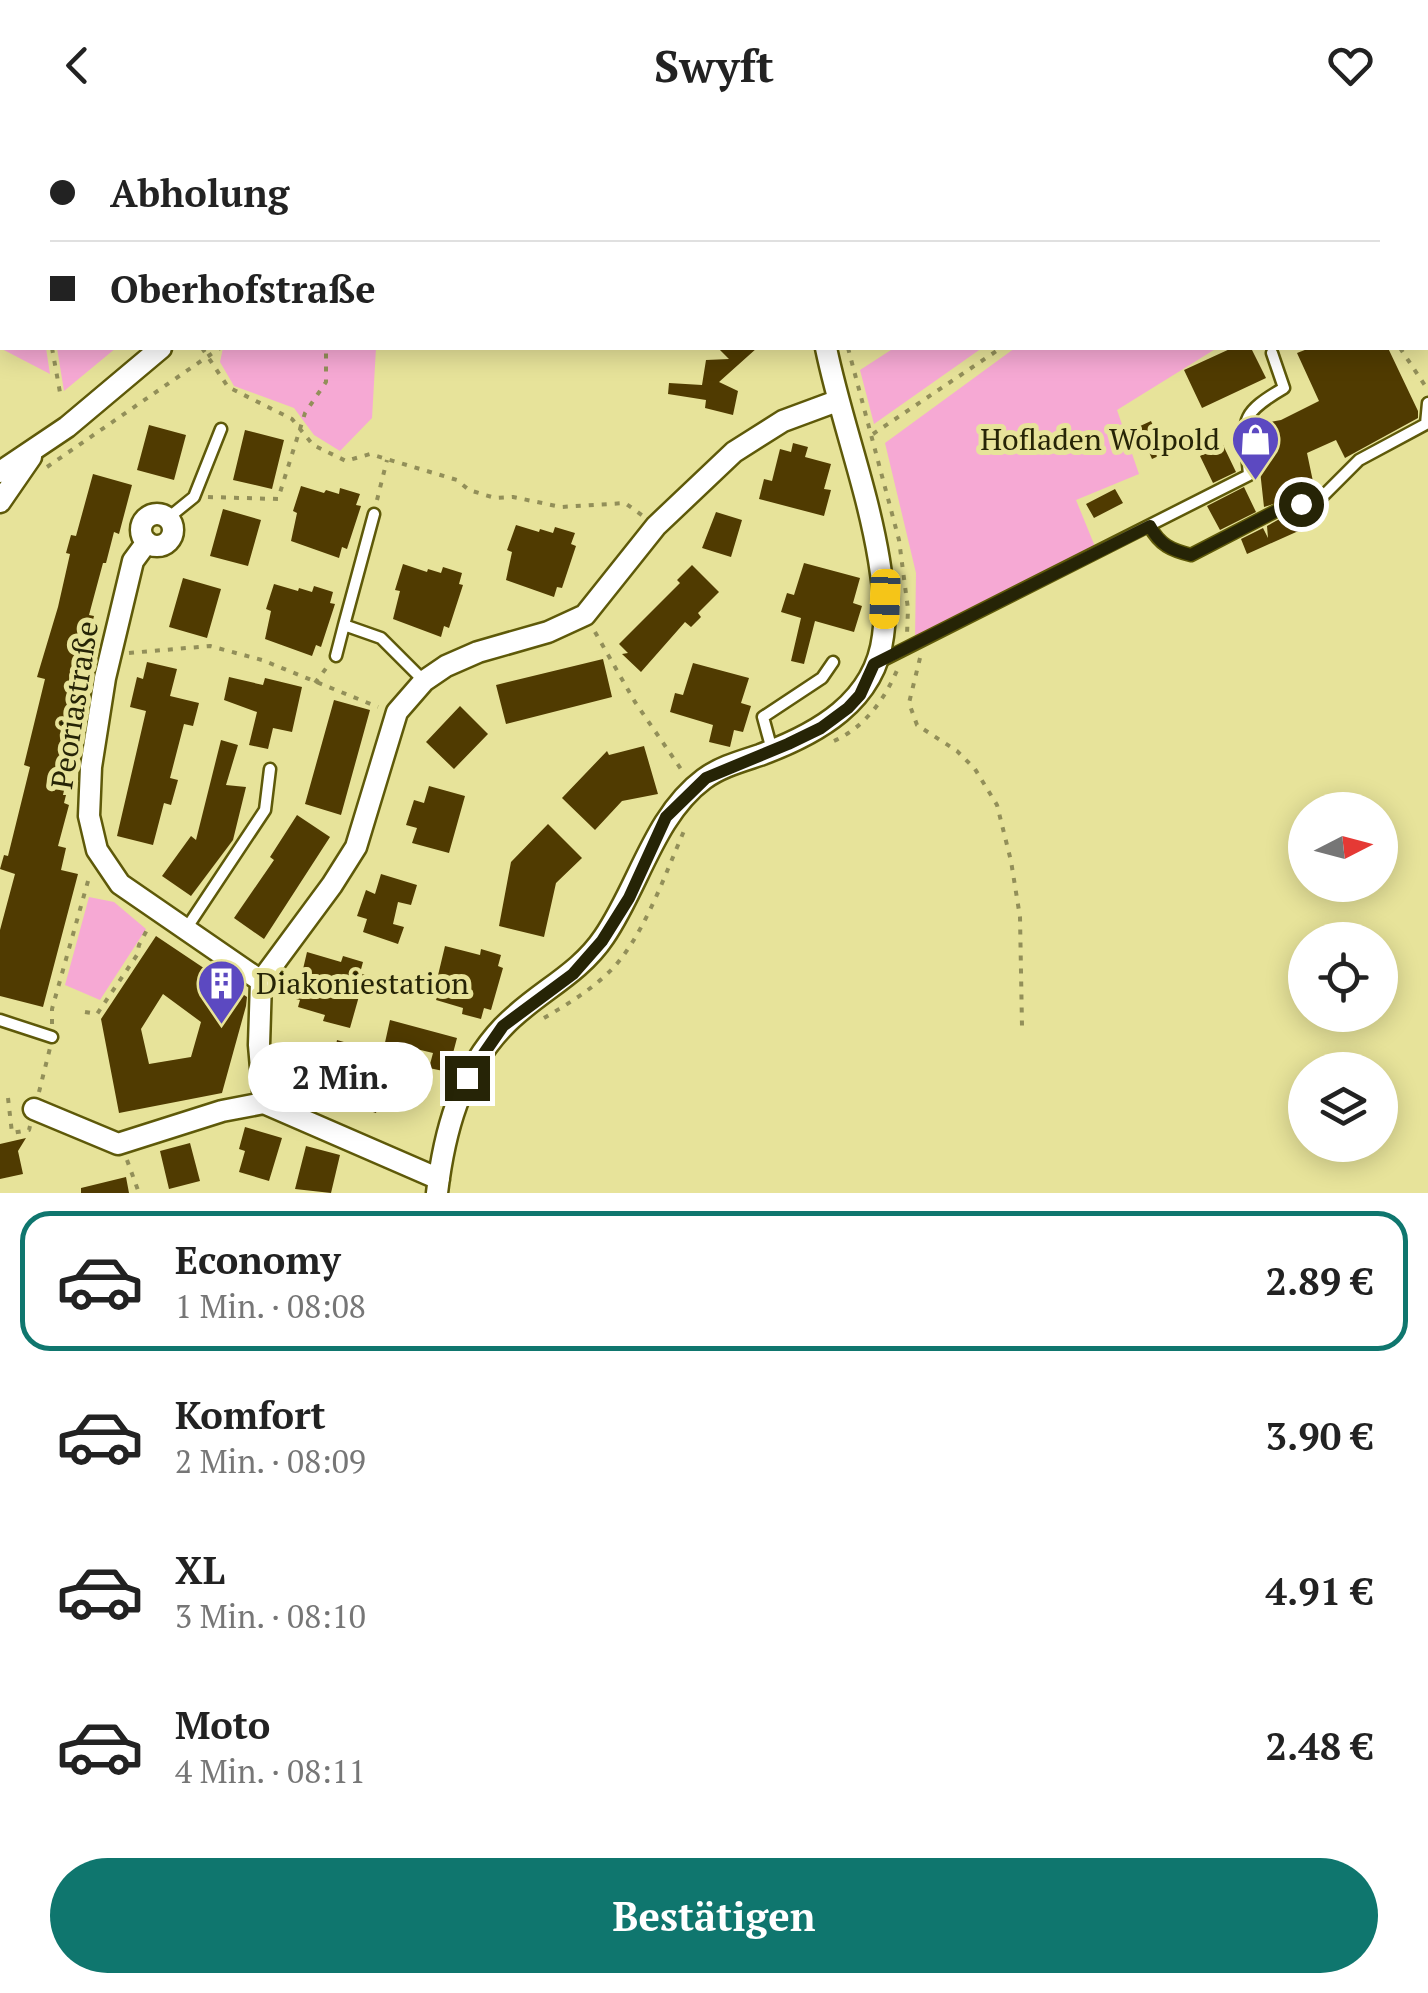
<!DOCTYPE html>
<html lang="de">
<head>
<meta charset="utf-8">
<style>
	:root { --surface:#fff; --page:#f2f2f2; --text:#222; --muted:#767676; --line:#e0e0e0; --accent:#0f766e }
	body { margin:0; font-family:"PT Serif",serif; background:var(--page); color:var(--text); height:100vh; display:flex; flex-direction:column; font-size:38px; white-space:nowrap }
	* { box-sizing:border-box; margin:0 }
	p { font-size:32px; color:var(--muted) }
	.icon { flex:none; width:55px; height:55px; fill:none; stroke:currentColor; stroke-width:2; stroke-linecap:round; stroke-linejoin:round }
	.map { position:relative; height:1063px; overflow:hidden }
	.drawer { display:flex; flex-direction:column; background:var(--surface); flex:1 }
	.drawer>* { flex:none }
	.banner { position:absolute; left:0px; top:0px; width:1430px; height:220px; box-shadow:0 5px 25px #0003; display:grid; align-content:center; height:220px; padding:0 50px; background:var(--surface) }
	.needle { width:65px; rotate:84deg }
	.fabs { position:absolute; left:1288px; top:662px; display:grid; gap:20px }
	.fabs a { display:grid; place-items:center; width:110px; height:110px; border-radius:50%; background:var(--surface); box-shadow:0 5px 25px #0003; font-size:50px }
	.end { position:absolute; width:45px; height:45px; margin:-22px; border:12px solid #262406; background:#fff; box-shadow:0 0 0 5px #fff }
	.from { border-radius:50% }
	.bubble { position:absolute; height:70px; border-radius:35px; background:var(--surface); box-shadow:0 5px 25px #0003; font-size:32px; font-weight:700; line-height:70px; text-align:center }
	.car { position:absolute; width:30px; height:60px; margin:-30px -15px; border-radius:12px; box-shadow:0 0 8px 2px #0007; background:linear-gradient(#f5c518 24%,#345 0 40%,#f5c518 0 76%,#345 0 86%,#f5c518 0) }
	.banner b { display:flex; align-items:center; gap:35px; height:95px; font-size:38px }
	.banner b+b { border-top:2px solid var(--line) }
	.banner i { width:25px; height:25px; background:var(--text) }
	ul { padding:18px 0 0; list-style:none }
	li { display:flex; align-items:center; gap:30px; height:140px; margin:0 20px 15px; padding:0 30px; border:5px solid transparent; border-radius:30px }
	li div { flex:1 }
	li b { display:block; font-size:38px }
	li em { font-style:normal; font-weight:700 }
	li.selected { border-color:var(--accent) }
	li>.icon { width:90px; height:90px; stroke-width:1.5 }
	.button { display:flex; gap:20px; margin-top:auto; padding:20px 50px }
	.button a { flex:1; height:115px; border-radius:60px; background:var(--accent); color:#fff; font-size:40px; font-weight:700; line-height:115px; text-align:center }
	header { display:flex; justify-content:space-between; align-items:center; height:130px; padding:0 50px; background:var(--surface); font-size:45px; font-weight:700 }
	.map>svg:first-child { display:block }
	.green { fill:#f6a9d4 }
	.building { fill:#503b01; fill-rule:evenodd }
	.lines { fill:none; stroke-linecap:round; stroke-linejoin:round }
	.service-casing { stroke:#5e5909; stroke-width:15 }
	.minor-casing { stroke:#5e5909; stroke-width:25 }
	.path { stroke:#928f59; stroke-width:4; stroke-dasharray:5 8; stroke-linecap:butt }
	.service { stroke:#fff; stroke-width:10 }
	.minor { stroke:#fff; stroke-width:20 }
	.route { stroke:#262406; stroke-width:12 }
	.labels { text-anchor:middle; stroke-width:10; stroke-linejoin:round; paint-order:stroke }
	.poi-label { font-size:30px; fill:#262406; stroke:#e7e39a; text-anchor:end }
	.street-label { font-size:30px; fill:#262406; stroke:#e7e39a }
</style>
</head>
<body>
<header><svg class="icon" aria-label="back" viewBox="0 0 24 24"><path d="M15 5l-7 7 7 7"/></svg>Swyft<svg class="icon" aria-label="heart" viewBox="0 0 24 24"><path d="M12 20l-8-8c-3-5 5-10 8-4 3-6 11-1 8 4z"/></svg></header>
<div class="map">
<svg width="1428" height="1063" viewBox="0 0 1428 1063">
	<rect width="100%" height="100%" fill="#e7e39a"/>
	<!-- green -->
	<path class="green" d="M0 179 2 218H46L50 244 0 218Z
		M57 218H116L64 261Z
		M223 218H376L372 288 340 321 314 305 294 278 234 256 220 232Z
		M894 218H982L874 294 860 240Z
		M1015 218H1217L1117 280 1139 344 1076 370 1096 419 915 508 916 443 885 313Z
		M89 767 114 772 146 799 100 870 65 855Z"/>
	<!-- building -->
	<path class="building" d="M718 218H757L719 252 738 261 733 285 705 278 706 270 668 264 669 253 702 255 706 230 729 229Z
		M1232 218H1251L1266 248 1202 278 1184 240Z
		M1310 218H1388L1418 281V288L1345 328 1336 310 1307 323 1315 361 1264 377 1255 295 1281 290 1319 271 1297 223Z
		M1151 291 1165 323 1152 329 1138 297Z
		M149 295 186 305 174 350 137 340Z
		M245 300 284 310 272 359 233 350Z
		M793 313 808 317 805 327 831 334 824 359 831 360 824 386 759 369 764 349 772 351 780 319 791 322Z
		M1223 315 1236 342 1213 353 1200 326Z
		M93 344 132 355 119 404 114 402 106 433H103L89 485 94 486 61 617 73 620 63 665H66L64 673 69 675 58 716 66 718 61 740 78 744 43 877 0 866V800L15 744 0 739 4 725 8 726 30 637 24 635 45 549 37 547 58 477 70 424 66 423 71 405 76 406Z
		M301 356 324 363 326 360 339 364 340 358 360 364 356 375 361 376 347 419 342 417 339 428 291 411 297 383 293 381Z
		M1244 357 1256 382 1220 400 1207 376Z
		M1115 359 1123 373 1094 388 1086 374Z
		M1318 378 1323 390 1247 424 1241 409 1263 398 1268 408 1267 396 1283 387Z
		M223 379 261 390 248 436 210 426Z
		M716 382 742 390 731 427 702 418Z
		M516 395 539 402 540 399 553 403 555 397 575 403 571 414 576 416 562 458 557 457 554 467 506 450 512 422 507 420Z
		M804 433 860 448 853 473 862 476 854 502 815 491 804 534 791 531 801 488 781 482 787 463 794 465Z
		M403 434 427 442 428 439 441 443 443 437 462 443 459 454 463 455 449 498 444 496 441 507 393 489 400 461 395 460Z
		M692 435 719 462 698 483 701 487 691 497 685 492 641 542 622 524 628 523 619 514 680 453 677 450Z
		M183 448 221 459 207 508 169 497Z
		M274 454 298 461 299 458 312 462 314 456 333 462 330 473 335 474 321 517 316 515 312 526 265 509 271 481 266 479Z
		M603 529 612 567 506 594 496 555Z
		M147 532 177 539 170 566 199 573 193 596 184 594 170 648 178 650 171 675 164 673 153 715 117 706 146 581 130 577 137 547 143 549Z
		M693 533 749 548 741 573 751 576 743 602 734 600 730 617 709 612 713 595 670 582 675 563 683 565Z
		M229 547 263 555 265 548 302 557 292 602 273 598 268 619 249 615 257 582 224 570Z
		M334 570 370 580 341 685 305 674Z
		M460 576 488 604 454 639 426 612Z
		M221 610 238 615 226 655 246 657 233 710 191 766 162 746 191 706 196 710Z
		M644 616 658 664 622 671 595 700 562 668 607 621 609 625Z
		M429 656 465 666 449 723 412 713 417 698 406 695 414 670 424 673Z
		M297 685 330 707 264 809 234 788 274 730 270 727Z
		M548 694 582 728 556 753 544 807 499 796 511 732Z
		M381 744 417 755 411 775 398 772 393 794 404 797 398 814 363 802 367 789 357 786 366 760 375 764Z
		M156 806 247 867 246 876 222 963 119 983 101 889ZM163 864 201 892 191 927 149 934 141 899Z
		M445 816 480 825 481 819 501 825 498 836 503 838 491 880 484 878 481 889 462 884 463 878 436 870 438 864 434 862Z
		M307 822 341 832 343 826 363 832 360 843 365 845 350 898 323 891 325 885 298 877 300 870 296 869Z
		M390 890 457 908 448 942 429 938 433 923 404 916 384 974 379 973 376 983 355 976 357 970 330 962 332 956 328 955 337 910 375 921 377 915 384 917Z
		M245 997 282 1008 269 1051 239 1042 245 1021 239 1019Z
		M26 1008 18 1021 23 1044 0 1049V1014Z
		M190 1013 200 1051 169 1059 160 1021Z
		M306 1016 340 1025 331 1063 295 1059Z
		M126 1047 129 1063H81V1058Z"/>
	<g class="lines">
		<defs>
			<path id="service" d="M168 388 194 367 221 299
				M1150 397C1160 415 1171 420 1191 425L1280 379 1321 368 1359 330 1426 294 1428 273
				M344 495 374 384
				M336 526 344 495 381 508 424 551
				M879 532 1249 345C1245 292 1234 287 1284 258L1272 223
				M772 620 763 587 822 548 833 532
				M186 799 265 680 270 639
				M0 890 52 907"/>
			<path id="minor" d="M413 2 416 0
				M831 2 832 0
				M963 2 966 0
				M0 342 67 297 161 218
				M0 372 31 327
				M141 400a16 16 0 1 1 32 0a16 16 0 1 1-32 0Z
				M147 412 133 431 105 548 91 637 89 686 97 720 120 754 261 851
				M264 973 259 915 261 851 332 755 356 717 397 582 424 551 446 536 478 522 548 502 585 485 656 396 734 322 783 291 837 271
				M34 979 118 1014 222 981 264 973 439 1049
				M437 1063C444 1003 460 942 503 897 535 863 578 846 604 807 639 756 654 686 704 649 720 637 742 631 760 625 817 604 875 572 883 506 887 480 883 456 879 430 867 357 841 290 826 218"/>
		</defs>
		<!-- service casing -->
		<use href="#service" class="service-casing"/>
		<!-- minor casing -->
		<use href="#minor" class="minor-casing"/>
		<!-- path -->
		<path class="path" d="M375 0 377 2
			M455 2 457 0
			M1260 2 1263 0
			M0 145H2
			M52 218 61 268
			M202 218 228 257 292 289 313 315 346 331 370 324 457 350 469 360 495 368 513 367 561 377 625 373 643 386
			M848 218 899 410 908 479 907 505
			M1400 218 1428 260
			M873 304 1001 218
			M47 337 220 218
			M208 367 278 369 305 283 326 252V218
			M377 370 387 330
			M595 502 635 572 683 642
			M129 523 210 516 262 530 378 577
			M920 528 909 573 917 595 957 621 975 639 997 675 1011 731 1020 787 1022 896
			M315 553 327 537
			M834 611C865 597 885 569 898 538
			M85 882 97 884 137 825 139 815 148 798
			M544 888C566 875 588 862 607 844 642 812 665 744 684 701
			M52 894V879L90 744
			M39 962 50 918
			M8 968 12 1003 29 1000 30 996
			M127 1030 139 1063"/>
		<!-- service -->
		<use href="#service" class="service"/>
		<!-- minor -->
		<use href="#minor" class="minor"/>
	</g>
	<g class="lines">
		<!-- route -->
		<path class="route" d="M467 948 503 896 573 844 602 811 629 768 666 687 706 648 788 614 821 598 848 578 860 565 874 534 1150 396C1160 415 1171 420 1191 425L1280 379 1301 374"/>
	</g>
	<!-- icons -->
	<defs>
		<symbol id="shop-pin" viewBox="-11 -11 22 30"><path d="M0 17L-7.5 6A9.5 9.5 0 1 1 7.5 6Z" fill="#5c49c1" stroke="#e7e39a"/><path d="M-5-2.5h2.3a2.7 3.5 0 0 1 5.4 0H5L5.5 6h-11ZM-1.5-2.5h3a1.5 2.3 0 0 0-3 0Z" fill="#fff"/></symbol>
		<symbol id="building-pin" viewBox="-11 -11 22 30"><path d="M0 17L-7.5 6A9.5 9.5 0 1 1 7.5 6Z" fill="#5c49c1" stroke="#e7e39a"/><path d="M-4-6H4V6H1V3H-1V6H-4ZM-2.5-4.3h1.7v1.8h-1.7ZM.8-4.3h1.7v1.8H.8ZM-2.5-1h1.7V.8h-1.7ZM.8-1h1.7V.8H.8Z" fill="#fff"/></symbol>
	</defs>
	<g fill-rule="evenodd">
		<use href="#shop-pin" x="1228" y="282" width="55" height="75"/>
		<use href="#building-pin" x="194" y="826" width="55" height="75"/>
	</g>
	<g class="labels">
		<!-- poi labels -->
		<g class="poi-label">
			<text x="1220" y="320">Hofladen Wolpold</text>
			<text x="256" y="864" text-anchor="start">Diakoniestation</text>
		</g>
		<!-- street labels -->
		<g class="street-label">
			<text transform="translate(75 575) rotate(-81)" y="10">Peoriastraße</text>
		</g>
	</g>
</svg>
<div class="fabs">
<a><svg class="needle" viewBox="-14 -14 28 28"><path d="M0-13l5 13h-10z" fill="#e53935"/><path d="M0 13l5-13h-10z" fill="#767676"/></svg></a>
<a><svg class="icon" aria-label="locate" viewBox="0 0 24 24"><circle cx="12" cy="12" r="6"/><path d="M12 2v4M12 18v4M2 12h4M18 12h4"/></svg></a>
<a><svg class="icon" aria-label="layers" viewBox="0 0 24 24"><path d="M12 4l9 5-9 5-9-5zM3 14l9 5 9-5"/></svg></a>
</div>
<i class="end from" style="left:1301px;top:374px"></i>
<i class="end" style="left:467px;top:948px"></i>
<div class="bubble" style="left:248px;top:912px;width:185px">2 Min.</div>
<i class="car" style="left:885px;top:469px;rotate:182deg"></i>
<div class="banner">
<b><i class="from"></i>Abholung</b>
<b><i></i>Oberhofstraße</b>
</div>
</div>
<section class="drawer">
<ul>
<li class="selected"><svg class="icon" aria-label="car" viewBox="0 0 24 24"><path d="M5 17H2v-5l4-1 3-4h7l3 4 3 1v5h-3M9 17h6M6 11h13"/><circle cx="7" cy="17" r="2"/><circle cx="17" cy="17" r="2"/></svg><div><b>Economy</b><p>1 Min. · 08:08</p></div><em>2.89 €</em></li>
<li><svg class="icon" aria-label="car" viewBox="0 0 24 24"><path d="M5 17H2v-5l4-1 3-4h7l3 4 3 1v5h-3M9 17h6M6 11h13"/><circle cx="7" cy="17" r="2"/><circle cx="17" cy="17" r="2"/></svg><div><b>Komfort</b><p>2 Min. · 08:09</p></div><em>3.90 €</em></li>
<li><svg class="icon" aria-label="car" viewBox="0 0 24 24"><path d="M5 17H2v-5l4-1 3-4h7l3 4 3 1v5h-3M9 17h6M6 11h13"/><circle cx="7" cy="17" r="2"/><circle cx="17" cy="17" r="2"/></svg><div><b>XL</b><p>3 Min. · 08:10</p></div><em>4.91 €</em></li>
<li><svg class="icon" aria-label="car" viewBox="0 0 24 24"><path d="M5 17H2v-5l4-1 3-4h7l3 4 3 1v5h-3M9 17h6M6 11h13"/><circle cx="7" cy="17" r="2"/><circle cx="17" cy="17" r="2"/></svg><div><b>Moto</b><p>4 Min. · 08:11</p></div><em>2.48 €</em></li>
</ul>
<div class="button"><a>Bestätigen</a></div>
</section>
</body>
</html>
